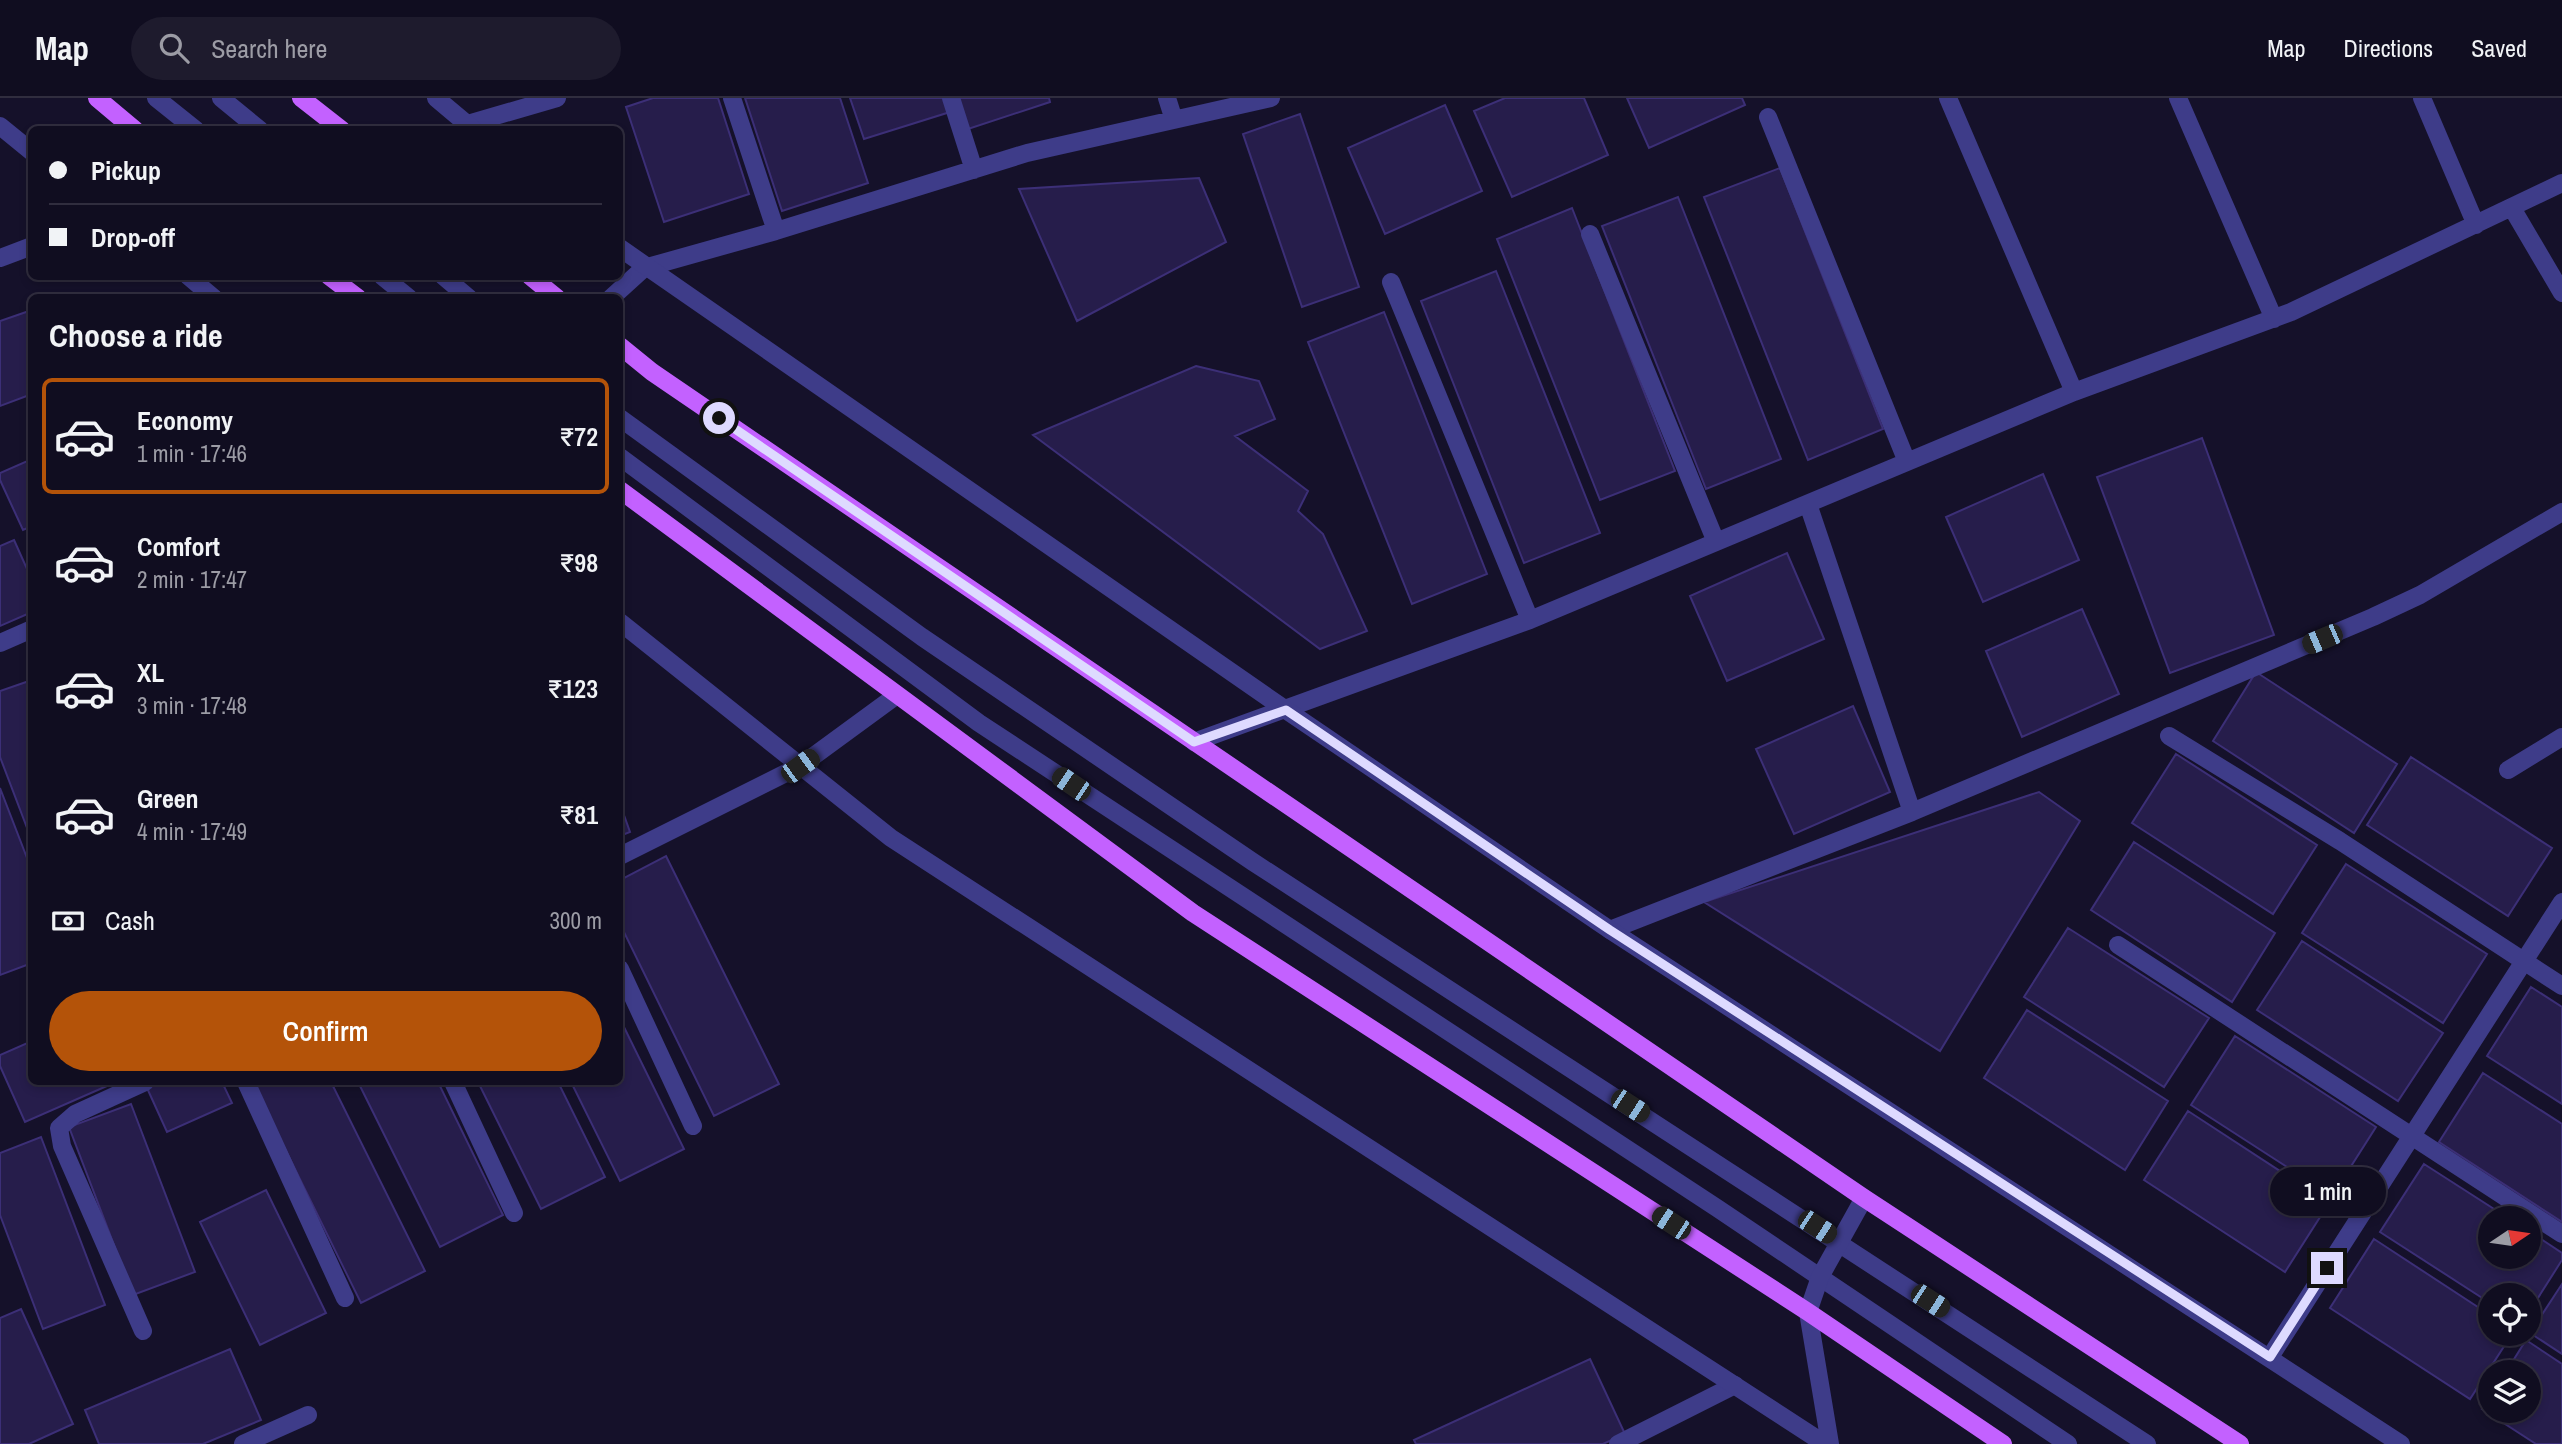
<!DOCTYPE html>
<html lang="en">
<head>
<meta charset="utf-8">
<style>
	:root { --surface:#100d20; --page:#1e1b2d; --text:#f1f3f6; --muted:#9c9ca5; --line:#302d3e; --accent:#b45309 }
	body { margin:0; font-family:"Archivo Narrow",sans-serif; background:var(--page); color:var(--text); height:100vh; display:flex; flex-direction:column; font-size:26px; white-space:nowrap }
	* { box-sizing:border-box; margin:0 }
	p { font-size:23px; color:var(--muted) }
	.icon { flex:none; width:38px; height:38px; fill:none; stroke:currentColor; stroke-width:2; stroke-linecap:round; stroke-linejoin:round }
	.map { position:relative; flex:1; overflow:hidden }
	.details { position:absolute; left:28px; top:196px; width:595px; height:791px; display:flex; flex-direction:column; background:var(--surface); border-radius:10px; box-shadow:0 4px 10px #0003,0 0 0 2px var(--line) }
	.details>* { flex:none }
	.hud { position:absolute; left:28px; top:28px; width:595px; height:154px; border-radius:10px; box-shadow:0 4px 10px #0003,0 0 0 2px var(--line); display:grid; align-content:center; height:154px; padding:0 21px; background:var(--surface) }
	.needle { width:46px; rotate:77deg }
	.fabs { position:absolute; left:2478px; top:1108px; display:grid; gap:14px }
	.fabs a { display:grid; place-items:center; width:63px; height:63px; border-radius:50%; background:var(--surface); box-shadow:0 4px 10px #0003,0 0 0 2px var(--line); font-size:35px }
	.end { position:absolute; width:32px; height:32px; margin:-16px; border:9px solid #dedaff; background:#111; box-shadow:0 0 0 4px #111 }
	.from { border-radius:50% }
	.bubble { position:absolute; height:49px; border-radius:24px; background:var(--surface); box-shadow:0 4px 10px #0003,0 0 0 2px var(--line); font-size:23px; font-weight:600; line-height:49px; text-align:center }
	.car { position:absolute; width:21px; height:42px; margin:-21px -10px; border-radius:9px; box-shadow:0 0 5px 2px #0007; background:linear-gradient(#222 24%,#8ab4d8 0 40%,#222 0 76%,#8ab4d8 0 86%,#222 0) }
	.hud b { display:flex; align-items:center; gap:24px; height:66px; font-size:26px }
	.hud b+b { border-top:2px solid var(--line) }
	.hud i { width:18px; height:18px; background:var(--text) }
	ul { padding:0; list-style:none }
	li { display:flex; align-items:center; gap:21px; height:116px; margin:0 14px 10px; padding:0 7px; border:4px solid transparent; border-radius:10px }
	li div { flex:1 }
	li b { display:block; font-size:26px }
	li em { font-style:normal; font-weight:600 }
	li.on { border-color:var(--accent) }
	li>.icon { width:63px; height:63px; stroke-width:1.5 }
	h2 { padding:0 21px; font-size:32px; line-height:84px }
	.pay { display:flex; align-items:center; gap:18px; height:77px; padding:0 21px; font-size:26px }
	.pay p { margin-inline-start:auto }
	.action { display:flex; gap:14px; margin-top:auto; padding:14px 21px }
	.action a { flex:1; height:80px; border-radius:42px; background:var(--accent); color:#fff; font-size:28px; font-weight:600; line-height:80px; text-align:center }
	header { display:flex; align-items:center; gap:42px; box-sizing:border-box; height:98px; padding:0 35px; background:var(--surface); border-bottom:2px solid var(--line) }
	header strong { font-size:33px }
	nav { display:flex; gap:38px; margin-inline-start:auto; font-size:24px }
	.search { width:490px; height:63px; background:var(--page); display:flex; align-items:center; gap:18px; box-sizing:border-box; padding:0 24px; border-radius:38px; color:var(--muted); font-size:26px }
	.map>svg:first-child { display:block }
	.building { fill:#261d4b; stroke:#3c2f77; stroke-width:2 }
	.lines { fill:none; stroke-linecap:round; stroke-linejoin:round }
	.service { stroke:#3e3c89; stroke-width:18 }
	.minor { stroke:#3e3c89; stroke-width:18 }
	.tertiary { stroke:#3e3c89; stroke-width:18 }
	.primary { stroke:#c361ff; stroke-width:18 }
	.route { stroke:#dedaff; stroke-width:9 }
</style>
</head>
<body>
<header>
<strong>Map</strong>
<div class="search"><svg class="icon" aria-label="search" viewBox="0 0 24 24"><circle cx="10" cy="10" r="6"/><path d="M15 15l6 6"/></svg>Search here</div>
<nav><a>Map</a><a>Directions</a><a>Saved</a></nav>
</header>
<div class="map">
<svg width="2562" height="1346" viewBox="0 0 2562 1346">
	<rect width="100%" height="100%" fill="#15112a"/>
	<!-- building -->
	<path class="building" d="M653 0H718L749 96 664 124 626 9Z
		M745 0H840L868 85 782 113Z
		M850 0H945L950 14 864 41Z
		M954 0H1049L1050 4 965 32Z
		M1505 0H1584L1608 57 1512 99 1474 13Z
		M1627 0H1742L1745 7 1649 50Z
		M1445 7 1482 93 1385 136 1348 50Z
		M1300 16 1359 189 1302 209 1243 36Z
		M1780 70 1883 331 1808 362 1704 99Z
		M1199 80 1226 144 1077 223 1019 91Z
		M1678 99 1781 361 1706 391 1602 128Z
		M1572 110 1675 373 1600 402 1497 141Z
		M1496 173 1600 435 1524 465 1421 203Z
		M32 212V296L0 308V223Z
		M1384 214 1487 476 1412 506 1308 244Z
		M1196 268 1259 283 1275 321 1235 338 1308 393 1298 413 1323 436 1367 533 1320 551 1033 337Z
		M2202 340 2274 537 2170 575 2097 379Z
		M32 361V428L23 432 0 382V375Z
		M2043 376 2079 462 1983 504 1946 419Z
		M14 442 32 482V514L0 528V448Z
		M1787 455 1824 541 1727 583 1690 498Z
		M2082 511 2119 596 2022 639 1986 553Z
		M2256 574 2397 666 2354 735 2213 643Z
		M32 582V743L0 659V593Z
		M1853 608 1890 694 1794 736 1756 651Z
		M2176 656 2317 747 2273 816 2132 725Z
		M2411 659 2552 750 2508 818 2367 727Z
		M0 690 32 773V865L0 877Z
		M2039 694 2080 723 1940 953 1704 804Z
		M620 706 630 734 620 738Z
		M2134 744 2275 835 2232 904 2091 812Z
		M666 758 779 986 714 1018 620 826V782Z
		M2346 766 2487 856 2443 925 2302 835Z
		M2068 830 2209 920 2164 989 2024 899Z
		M2302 843 2443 935 2398 1003 2257 912Z
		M2531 889 2562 909V1006L2487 958Z
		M2027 912 2168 1003 2125 1072 1984 980Z
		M620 921 684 1051 620 1083 571 984H620Z
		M2235 938 2376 1029 2332 1098 2191 1007Z
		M32 943V984H116L25 1024 0 968V957Z
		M2483 975 2562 1026V1124L2439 1044Z
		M163 984H222L232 1005 167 1034 147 990Z
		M252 984H331L425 1173 361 1205Z
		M358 984H438L503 1117 440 1149Z
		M478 984H558L605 1079 541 1111Z
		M131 1006 195 1174 133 1197 69 1029Z
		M2188 1013 2329 1105 2285 1174 2144 1082Z
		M41 1039 105 1207 43 1231 0 1117V1055Z
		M2424 1066 2508 1120H2490V1158H2529V1133L2562 1155V1162L2529 1214V1197H2490V1205L2380 1134Z
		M266 1092 326 1215 260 1247 200 1124Z
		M2374 1141 2490 1217V1236H2512L2470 1301 2330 1210Z
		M2562 1186V1256L2530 1235Z
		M21 1211 73 1326 29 1346H0V1220Z
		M2526 1242 2562 1266V1346H2536L2482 1311 2490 1299V1312H2529V1274H2506Z
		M230 1251 261 1322 203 1346H99L85 1312Z
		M1590 1261 1625 1336 1603 1346H1416L1414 1342Z"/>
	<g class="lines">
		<!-- service -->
		<path class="service" d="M156 0 196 32
			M221 0 260 32
			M382 178 409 200
			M443 178 469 200
			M620 320 922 539 1253 764 2147 1346
			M620 359 979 625 1717 1110 2068 1346"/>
		<!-- minor -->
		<path class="minor" d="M732 0 776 133
			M951 0 974 72
			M1167 0 1174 22
			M1948 0 2074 294
			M2178 0 2274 221
			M2422 0 2476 127
			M1768 19 1907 364
			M468 26 557 0
			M2512 110 2562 195
			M1590 136 1716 444
			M0 160 32 148
			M1391 184 1530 522
			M611 200 644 170 776 133 1027 55 1271 0
			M1808 406 1912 714
			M0 545 32 531
			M2169 638 2340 743 2562 888
			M1194 644 1530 522 2074 294 2291 214 2562 85
			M2508 672 2562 639
			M620 758 800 668 897 597
			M1610 832 1912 714 2373 519 2420 497 2562 414
			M2118 847 2562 1136
			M620 871 693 1028
			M246 984 345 1200
			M453 984 514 1115
			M143 1233 62 1048 59 1030 75 1016 145 984
			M2270 1259 2562 804
			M243 1346 308 1317
			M1618 1346 1735 1287"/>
		<!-- tertiary -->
		<path class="tertiary" d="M436 0 474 32
			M0 28 32 54
			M620 150 1286 612 1610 832 2401 1346
			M188 178 214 200
			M620 524 891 740 1825 1346
			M1830 1346 1808 1214 1820 1179 1864 1100"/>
		<!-- primary -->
		<path class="primary" d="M97 0 135 32
			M301 0 342 32
			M329 178 358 200
			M530 178 557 200
			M620 248 652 274 1864 1100 2240 1346
			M620 392 1193 815 1808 1214 2003 1346"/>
	</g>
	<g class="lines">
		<!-- route -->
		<path class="route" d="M719 320 1194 644 1286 612 1610 832 2270 1259 2327 1170"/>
	</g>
</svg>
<div class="fabs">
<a><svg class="needle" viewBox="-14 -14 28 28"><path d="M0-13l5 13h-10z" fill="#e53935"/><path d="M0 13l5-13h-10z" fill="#9c9ca5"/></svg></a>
<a><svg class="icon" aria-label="locate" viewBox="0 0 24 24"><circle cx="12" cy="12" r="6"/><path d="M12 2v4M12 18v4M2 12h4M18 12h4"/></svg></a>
<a><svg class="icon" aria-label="layers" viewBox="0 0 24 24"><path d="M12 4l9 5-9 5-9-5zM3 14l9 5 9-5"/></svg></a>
</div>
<i class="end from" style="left:719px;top:320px"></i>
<i class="end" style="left:2327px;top:1170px"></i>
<div class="bubble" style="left:2270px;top:1069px;width:116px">1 min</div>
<i class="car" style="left:2322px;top:541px;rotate:247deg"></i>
<i class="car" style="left:800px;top:668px;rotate:54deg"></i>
<i class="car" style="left:1071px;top:686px;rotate:304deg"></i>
<i class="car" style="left:1630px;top:1008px;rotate:123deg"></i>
<i class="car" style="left:1671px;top:1125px;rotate:303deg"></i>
<i class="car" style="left:1817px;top:1129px;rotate:123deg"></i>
<i class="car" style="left:1930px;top:1203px;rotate:123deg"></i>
<div class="hud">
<b><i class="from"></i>Pickup</b>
<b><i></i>Drop-off</b>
</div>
<section class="details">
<h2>Choose a ride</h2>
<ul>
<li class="on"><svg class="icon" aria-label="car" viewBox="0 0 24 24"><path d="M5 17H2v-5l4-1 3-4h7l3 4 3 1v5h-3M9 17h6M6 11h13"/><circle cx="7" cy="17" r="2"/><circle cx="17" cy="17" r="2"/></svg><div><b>Economy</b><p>1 min · 17:46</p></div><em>₹72</em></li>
<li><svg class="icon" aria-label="car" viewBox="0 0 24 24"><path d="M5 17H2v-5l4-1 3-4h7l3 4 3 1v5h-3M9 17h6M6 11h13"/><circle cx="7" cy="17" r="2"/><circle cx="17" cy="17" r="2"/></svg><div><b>Comfort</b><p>2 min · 17:47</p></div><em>₹98</em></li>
<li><svg class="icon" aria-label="car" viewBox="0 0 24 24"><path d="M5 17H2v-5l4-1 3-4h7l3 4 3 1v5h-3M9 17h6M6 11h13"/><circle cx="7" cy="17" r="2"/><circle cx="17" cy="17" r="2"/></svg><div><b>XL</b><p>3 min · 17:48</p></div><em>₹123</em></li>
<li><svg class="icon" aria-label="car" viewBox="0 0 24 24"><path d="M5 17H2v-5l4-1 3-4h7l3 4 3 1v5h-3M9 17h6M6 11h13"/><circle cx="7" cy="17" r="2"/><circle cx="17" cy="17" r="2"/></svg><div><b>Green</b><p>4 min · 17:49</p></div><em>₹81</em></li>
</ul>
<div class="pay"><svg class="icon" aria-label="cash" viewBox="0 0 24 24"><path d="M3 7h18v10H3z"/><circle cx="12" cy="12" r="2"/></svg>Cash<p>300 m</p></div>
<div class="action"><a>Confirm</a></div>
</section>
</div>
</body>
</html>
